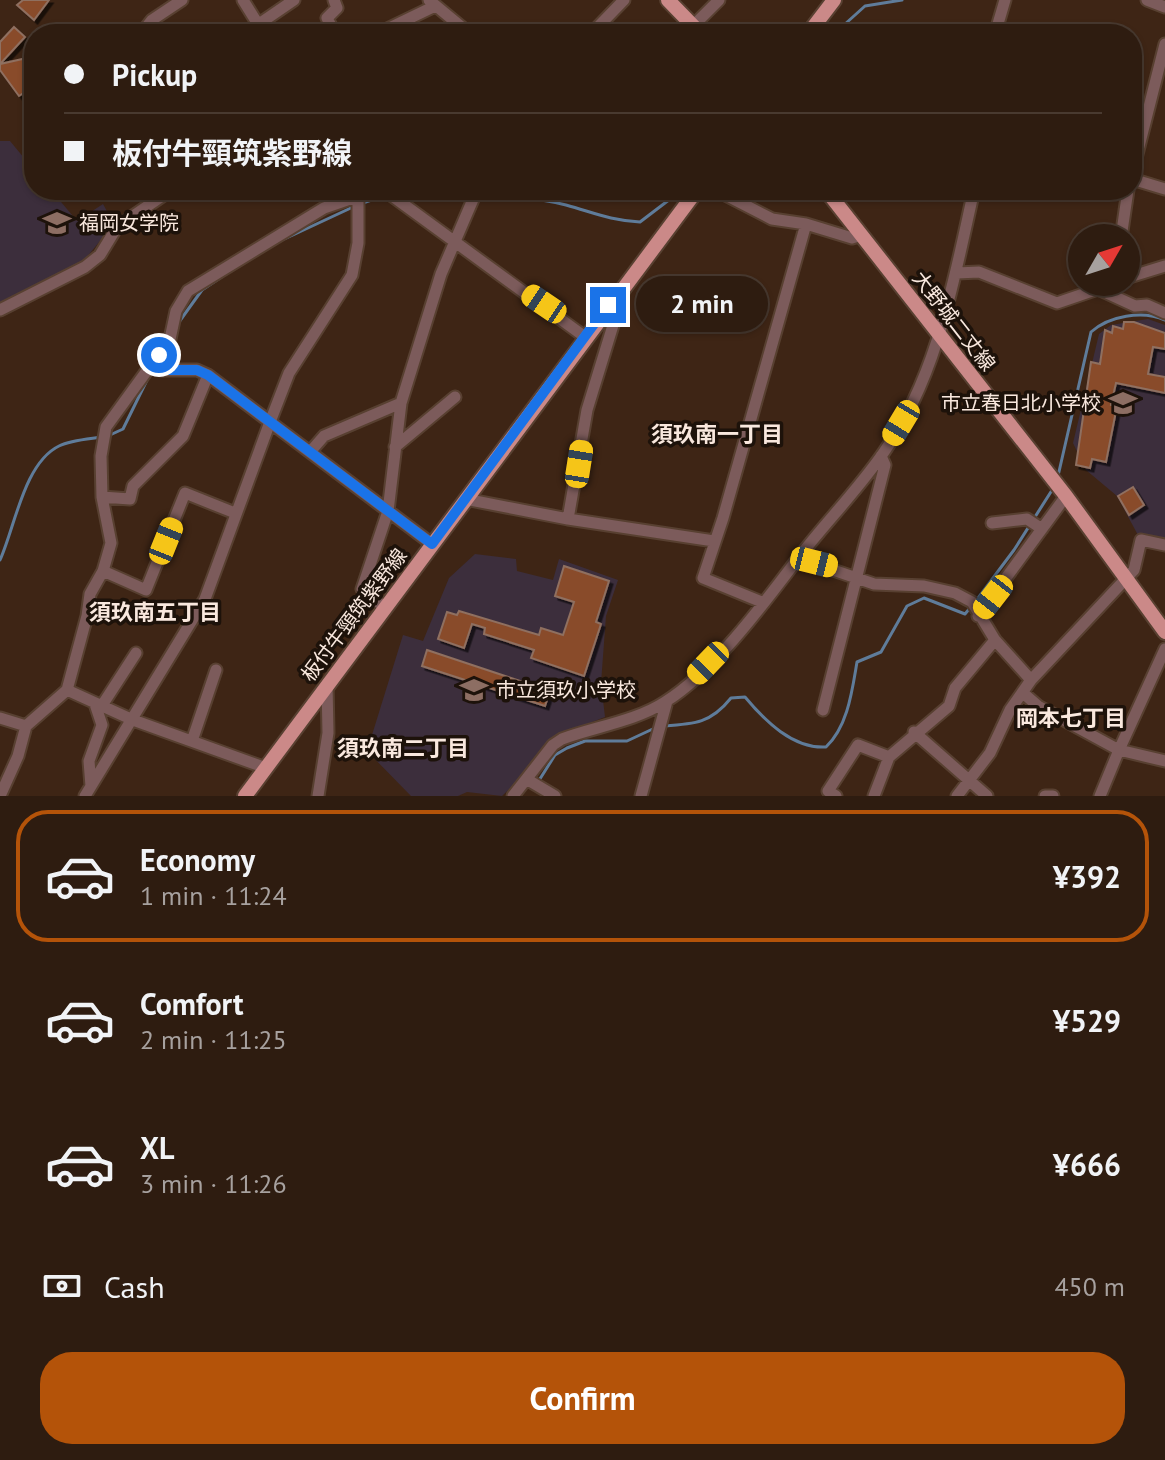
<!DOCTYPE html>
<html lang="en">
<head>
<meta charset="utf-8">
<style>
	:root { --surface:#2e1c10; --page:#3a291e; --text:#f1f3f6; --muted:#a7a19f; --line:#493a30; --accent:#b45309 }
	body { margin:0; font-family:"PT Sans","Noto Sans JP",sans-serif; background:var(--page); color:var(--text); height:100vh; display:flex; flex-direction:column; font-size:30px; white-space:nowrap }
	* { box-sizing:border-box; margin:0 }
	p { font-size:26px; color:var(--muted) }
	.icon { flex:none; width:44px; height:44px; fill:none; stroke:currentColor; stroke-width:2; stroke-linecap:round; stroke-linejoin:round }
	.map { position:relative; height:796px; overflow:hidden }
	.drawer { display:flex; flex-direction:column; background:var(--surface); flex:1 }
	.drawer>* { flex:none }
	.guide { position:absolute; left:24px; top:24px; width:1118px; height:176px; border-radius:32px; box-shadow:0 2px 6px #0004,0 0 0 2px var(--line); display:grid; align-content:center; height:176px; padding:0 40px; background:var(--surface) }
	.needle { width:52px; rotate:51deg }
	.tools { position:absolute; left:1068px; top:224px; display:grid; gap:16px }
	.tools a { display:grid; place-items:center; width:72px; height:72px; border-radius:50%; background:var(--surface); box-shadow:0 2px 6px #0004,0 0 0 2px var(--line); font-size:40px }
	.end { position:absolute; width:36px; height:36px; margin:-18px; border:10px solid #1a73e8; background:#fff; box-shadow:0 0 0 4px #fff }
	.from { border-radius:50% }
	.bubble { position:absolute; height:56px; border-radius:28px; background:var(--surface); box-shadow:0 2px 6px #0004,0 0 0 2px var(--line); font-size:26px; font-weight:600; line-height:56px; text-align:center }
	.car { position:absolute; width:24px; height:48px; margin:-24px -12px; border-radius:10px; box-shadow:0 0 6px 2px #0007; background:linear-gradient(#f5c518 24%,#345 0 40%,#f5c518 0 76%,#345 0 86%,#f5c518 0) }
	.guide b { display:flex; align-items:center; gap:28px; height:76px; font-size:30px }
	.guide b+b { border-top:2px solid var(--line) }
	.guide i { width:20px; height:20px; background:var(--text) }
	ul { padding:14px 0 0; list-style:none }
	li { display:flex; align-items:center; gap:24px; height:132px; margin:0 16px 12px; padding:0 24px; border:4px solid transparent; border-radius:32px }
	li div { flex:1 }
	li b { display:block; font-size:30px }
	li em { font-style:normal; font-weight:600 }
	li.on { border-color:var(--accent) }
	li>.icon { width:72px; height:72px; stroke-width:1.5 }
	.pay { display:flex; align-items:center; gap:20px; height:88px; padding:0 40px; font-size:30px }
	.pay p { margin-inline-start:auto }
	.primary-button { display:flex; gap:16px; margin-top:auto; padding:16px 40px }
	.primary-button a { flex:1; height:92px; border-radius:32px; background:var(--accent); color:#fff; font-size:32px; font-weight:600; line-height:92px; text-align:center }
	.map>svg:first-child { display:block }
	.education { fill:#3c2e3c }
	.lines { fill:none; stroke-linecap:round; stroke-linejoin:round }
	.stream { stroke:#5f7c9a; stroke-width:3 }
	.building { fill:#894b2b; stroke:#8f6f60; stroke-width:2; filter:url(#shadow) }
	.minor-casing { stroke:#584031; stroke-width:15 }
	.major-casing { stroke:#584031; stroke-width:18 }
	.minor { stroke:#7c5b5b; stroke-width:11 }
	.major { stroke:#cb8988; stroke-width:14 }
	.route { stroke:#1a73e8; stroke-width:10 }
	.labels { text-anchor:middle; stroke-width:7; stroke-linejoin:round; paint-order:stroke }
	.poi-label { font-size:20px; fill:#f9e8de; stroke:#1d120a; text-anchor:start }
	.street-label { font-size:20px; fill:#f9e8de; stroke:#1d120a }
	.neighbourhood-label { font-size:22px; font-weight:bold; fill:#f9e8de; stroke:#1d120a }
</style>
</head>
<body>
<div class="map">
<svg width="1165" height="796" viewBox="0 0 1165 796">
	<defs>
		<filter id="shadow"><feDropShadow dx="3.5" dy="3.5" stdDeviation="0" flood-color="#0009"/></filter>
	</defs>
	<rect width="100%" height="100%" fill="#3e2515"/>
	<!-- education -->
	<path class="education" d="M0 141H10L34 170V190H51L77 221 103 204 114 224 86 258 65 274 38 283 0 306Z
		M1148 319 1165 325V542L1139 537 1117 496 1086 470 1073 443 1099 334 1111 325Z
		M475 554 516 559 517 571 553 580 559 559 618 580 606 616 601 683 605 717 556 736 530 769 502 796 467 792 458 796H411L367 751 403 635 423 641 449 578Z"/>
	<g class="lines">
		<!-- stream -->
		<path class="stream" d="M834 34 865 6 902 0
			M394 192 470 193
			M478 193C508 195 537 198 566 205 595 213 609 220 640 222L682 190
			M360 204 383 196
			M280 241 353 207
			M179 322 202 290 223 276
			M110 435 123 429 150 374
			M1058 476 1091 332C1109 316 1142 310 1165 320
			M0 560C15 527 24 463 59 446 71 440 89 439 102 437
			M975 602 1014 550 1054 487
			M664 726C695 724 711 723 731 698L745 697C765 721 793 749 826 747 848 726 852 691 857 662L881 652 907 606 924 598 965 614 970 608
			M538 782 555 755 567 748 585 741H627L657 727"/>
	</g>
	<!-- building -->
	<path class="building" d="M23 0H49L34 20 17 5Z
		M14 27 25 37 0 64 27 58 31 65 25 69 34 86 19 96 0 70V42Z
		M1124 322H1134L1165 333V349L1153 347 1148 374 1165 377V393L1116 383 1111 405 1117 406 1106 462 1092 459 1090 468 1076 465 1091 362 1100 364 1105 330 1112 333 1113 326 1123 329Z
		M1133 487 1144 505 1129 515 1118 496Z
		M564 566 609 581 596 622 601 624 584 676 531 658 534 650 484 634 485 628 472 624 464 648 438 639 447 612 457 615 459 611 539 635 541 628 563 635 574 602 555 596Z
		M427 650 550 691 545 706 422 666Z"/>
	<g class="lines">
		<defs>
			<path id="minor" d="M243 0 264 34
				M334 0 337 8 327 18 335 34
				M429 0 470 34
				M1147 0 1165 7
				M259 24 294 0
				M693 26 719 0
				M141 34 152 20 182 0
				M377 34 435 6
				M591 34 624 0
				M995 34 1005 0
				M1132 174 1165 44
				M1132 179 1165 189
				M384 190 585 337
				M716 190 772 219 806 224 723 518 703 578 764 603
				M358 196V243L352 275 289 373 270 422 432 544
				M806 224 852 238 862 235
				M1121 238 1128 190
				M957 273 979 272 1057 303 1098 289 1135 306 1147 305 1165 313
				M1126 278 1165 266
				M1101 284 1112 282
				M608 305 614 322 587 410 568 519 714 541
				M0 310 85 267 100 255 117 227 171 190
				M395 447 455 397
				M310 452 324 436 401 403
				M102 497 130 499 133 486 183 436 208 375
				M465 499 568 519
				M992 523 1027 519 1042 529
				M798 558 874 584 924 586 955 593 972 602 995 640 1031 680 1010 710 990 753 957 796
				M103 571 146 590 185 493 235 513
				M384 607 362 589 388 511 401 403 441 274 477 190
				M978 616 1066 496
				M1031 680 1134 570 1141 540 1165 545
				M67 690 133 720 266 768
				M1023 693 1038 706 1119 750 1165 649
				M101 707 136 653
				M823 710 885 465 881 456
				M0 718 26 726
				M914 732 987 796
				M192 741 216 670
				M528 780 555 796
				M91 786 89 761 102 725 95 704
				M0 796 18 756 26 726 67 690 87 616 90 594 103 571 111 543 102 497 101 456 106 427 170 339 176 311 188 291 324 208 376 190
				M85 796 205 599 270 422 208 375 197 370H162L159 355
				M318 796 328 733 327 684
				M513 796 553 745 562 739C594 727 636 721 665 702 713 672 762 606 796 561 824 524 858 490 884 452 938 375 954 279 974 190
				M641 796 667 701
				M836 796 828 791 858 745 889 757
				M874 796 889 757 949 706 955 688 995 640
				M1045 796H1053
				M1100 796 1119 750 1165 761"/>
			<path id="major" d="M668 0 701 34
				M808 34 834 0
				M826 190 1066 496 1165 632
				M245 796 697 190"/>
		</defs>
		<!-- minor casing -->
		<use href="#minor" class="minor-casing"/>
		<!-- major casing -->
		<use href="#major" class="major-casing"/>
		<!-- minor -->
		<use href="#minor" class="minor"/>
		<!-- major -->
		<use href="#major" class="major"/>
	</g>
	<g class="lines">
		<!-- route -->
		<path class="route" d="M159 355 162 370H197L208 375 432 544 608 305"/>
	</g>
	<!-- icons -->
	<defs>
		<symbol id="school-bare" viewBox="-9 -9 18 18"><path d="M0-5L7-2L0 1L-7-2ZM-4 1L0 2.5L4 1V4Q0 6-4 4Z" fill="#8d6e63" stroke="#1d120a" stroke-width="2.5" paint-order="stroke"/></symbol>
	</defs>
	<g fill-rule="evenodd">
		<use href="#school-bare" x="37" y="203" width="40" height="40"/>
		<use href="#school-bare" x="1103" y="383" width="40" height="40"/>
		<use href="#school-bare" x="454" y="670" width="40" height="40"/>
	</g>
	<g class="labels">
		<!-- poi labels -->
		<g class="poi-label">
			<text x="79" y="230">福岡女学院</text>
			<text x="1101" y="410" text-anchor="end">市立春日北小学校</text>
			<text x="496" y="697">市立須玖小学校</text>
		</g>
		<!-- street labels -->
		<g class="street-label">
			<text transform="translate(954 321) rotate(52)" y="7">大野城二丈線</text>
			<text transform="translate(354 615) rotate(-53)" y="7">板付牛頸筑紫野線</text>
		</g>
		<!-- neighbourhood labels -->
		<g class="neighbourhood-label">
			<text x="717" y="442">須玖南一丁目</text>
			<text x="155" y="620">須玖南五丁目</text>
			<text x="1071" y="726">岡本七丁目</text>
			<text x="403" y="756">須玖南二丁目</text>
		</g>
	</g>
</svg>
<div class="tools">
<a><svg class="needle" viewBox="-14 -14 28 28"><path d="M0-13l5 13h-10z" fill="#e53935"/><path d="M0 13l5-13h-10z" fill="#a7a19f"/></svg></a>
</div>
<i class="end from" style="left:159px;top:355px"></i>
<i class="end" style="left:608px;top:305px"></i>
<div class="bubble" style="left:636px;top:276px;width:132px">2 min</div>
<i class="car" style="left:544px;top:304px;rotate:304deg"></i>
<i class="car" style="left:901px;top:423px;rotate:211deg"></i>
<i class="car" style="left:579px;top:464px;rotate:9deg"></i>
<i class="car" style="left:166px;top:541px;rotate:22deg"></i>
<i class="car" style="left:814px;top:562px;rotate:104deg"></i>
<i class="car" style="left:993px;top:597px;rotate:218deg"></i>
<i class="car" style="left:708px;top:663px;rotate:224deg"></i>
<div class="guide">
<b><i class="from"></i>Pickup</b>
<b><i></i>板付牛頸筑紫野線</b>
</div>
</div>
<section class="drawer">
<ul>
<li class="on"><svg class="icon" aria-label="car" viewBox="0 0 24 24"><path d="M5 17H2v-5l4-1 3-4h7l3 4 3 1v5h-3M9 17h6M6 11h13"/><circle cx="7" cy="17" r="2"/><circle cx="17" cy="17" r="2"/></svg><div><b>Economy</b><p>1 min · 11:24</p></div><em>¥392</em></li>
<li><svg class="icon" aria-label="car" viewBox="0 0 24 24"><path d="M5 17H2v-5l4-1 3-4h7l3 4 3 1v5h-3M9 17h6M6 11h13"/><circle cx="7" cy="17" r="2"/><circle cx="17" cy="17" r="2"/></svg><div><b>Comfort</b><p>2 min · 11:25</p></div><em>¥529</em></li>
<li><svg class="icon" aria-label="car" viewBox="0 0 24 24"><path d="M5 17H2v-5l4-1 3-4h7l3 4 3 1v5h-3M9 17h6M6 11h13"/><circle cx="7" cy="17" r="2"/><circle cx="17" cy="17" r="2"/></svg><div><b>XL</b><p>3 min · 11:26</p></div><em>¥666</em></li>
</ul>
<div class="pay"><svg class="icon" aria-label="cash" viewBox="0 0 24 24"><path d="M3 7h18v10H3z"/><circle cx="12" cy="12" r="2"/></svg>Cash<p>450 m</p></div>
<div class="primary-button"><a>Confirm</a></div>
</section>
</body>
</html>
